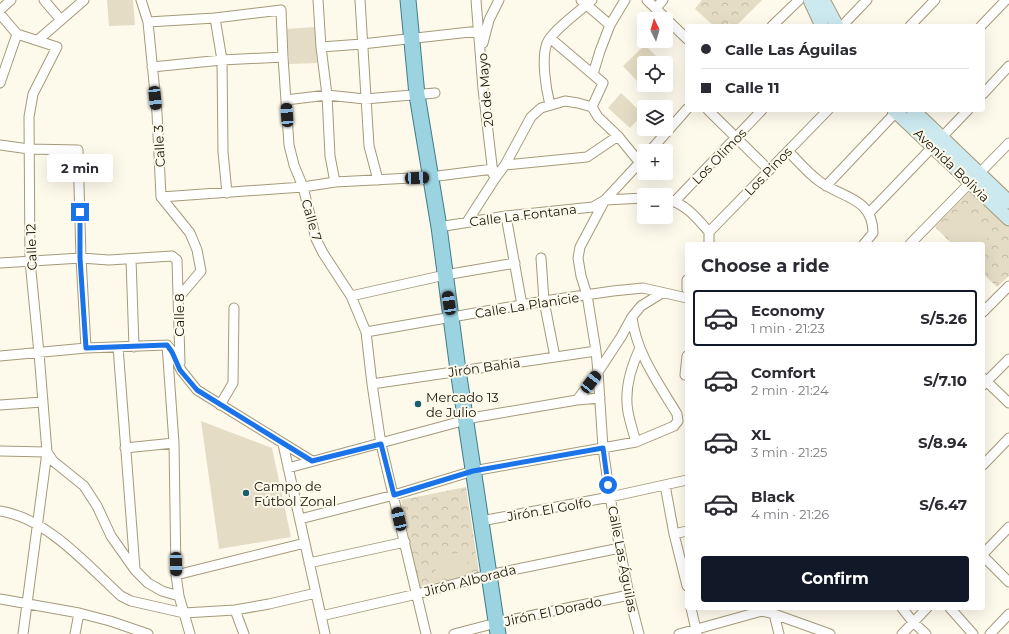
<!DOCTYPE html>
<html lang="en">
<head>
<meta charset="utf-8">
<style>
	:root { --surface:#fff; --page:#f7f7f7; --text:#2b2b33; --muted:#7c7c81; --line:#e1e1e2; --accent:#111827 }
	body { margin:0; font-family:Montserrat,sans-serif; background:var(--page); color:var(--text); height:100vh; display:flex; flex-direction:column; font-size:15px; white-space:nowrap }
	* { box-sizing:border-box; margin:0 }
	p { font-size:13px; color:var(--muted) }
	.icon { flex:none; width:22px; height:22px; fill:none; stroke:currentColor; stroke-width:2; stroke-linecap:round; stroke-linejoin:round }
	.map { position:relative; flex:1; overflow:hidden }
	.panel { position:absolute; left:685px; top:242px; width:300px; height:368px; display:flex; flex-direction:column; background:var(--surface); border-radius:4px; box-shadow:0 4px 16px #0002 }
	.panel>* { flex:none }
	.top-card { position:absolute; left:685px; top:24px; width:300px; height:88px; border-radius:4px; box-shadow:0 4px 16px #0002; display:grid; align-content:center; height:88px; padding:0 16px; background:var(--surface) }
	.needle { width:26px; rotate:355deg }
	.tools { position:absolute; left:637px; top:12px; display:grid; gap:8px }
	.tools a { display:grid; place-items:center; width:36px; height:36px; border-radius:4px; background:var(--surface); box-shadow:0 4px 16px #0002; font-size:20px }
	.end { position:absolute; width:18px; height:18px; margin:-9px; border:5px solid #1a73e8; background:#fff; box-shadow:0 0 0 2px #fff }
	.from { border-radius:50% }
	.bubble { position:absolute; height:28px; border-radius:4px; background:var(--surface); box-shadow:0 4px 16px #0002; font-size:13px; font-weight:700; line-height:28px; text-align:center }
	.car { position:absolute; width:12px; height:24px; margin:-12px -6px; border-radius:5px; box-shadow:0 0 3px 1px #0007; background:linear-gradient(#222 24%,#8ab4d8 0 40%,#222 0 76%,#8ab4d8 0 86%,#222 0) }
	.top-card b { display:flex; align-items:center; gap:14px; height:38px; font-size:15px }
	.top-card b+b { border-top:1px solid var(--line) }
	.top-card i { width:10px; height:10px; background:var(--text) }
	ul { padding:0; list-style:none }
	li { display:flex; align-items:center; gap:12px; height:56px; margin:0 8px 6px; padding:0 8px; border:2px solid transparent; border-radius:4px }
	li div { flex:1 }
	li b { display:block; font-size:15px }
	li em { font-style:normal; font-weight:700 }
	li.selected { border-color:var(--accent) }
	li>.icon { width:36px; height:36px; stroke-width:1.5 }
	h2 { padding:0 16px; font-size:18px; line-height:48px }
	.primary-button { display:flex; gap:8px; margin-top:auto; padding:8px 16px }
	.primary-button a { flex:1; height:46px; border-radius:4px; background:var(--accent); color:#fff; font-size:16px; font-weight:700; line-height:46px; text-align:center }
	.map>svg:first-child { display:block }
	.park { fill:url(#park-crowns) }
	.pitch { fill:#e4dcc4 }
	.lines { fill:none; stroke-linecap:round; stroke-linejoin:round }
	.minor-casing { stroke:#a59a7a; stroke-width:11 }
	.secondary-casing { stroke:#a59a7a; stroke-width:15 }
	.primary-casing { stroke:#427c88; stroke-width:17 }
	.minor { stroke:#fff; stroke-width:9 }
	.secondary { stroke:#cde9f0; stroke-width:13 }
	.primary { stroke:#9bd3e1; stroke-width:15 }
	.route { stroke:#1a73e8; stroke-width:5 }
	.poi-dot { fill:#195f70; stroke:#fdf9eb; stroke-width:1.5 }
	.labels { text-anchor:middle; stroke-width:4; stroke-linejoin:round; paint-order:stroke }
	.street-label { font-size:13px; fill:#171307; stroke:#fdf9eb }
	.poi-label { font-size:13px; fill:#171307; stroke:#fdf9eb; text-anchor:start }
</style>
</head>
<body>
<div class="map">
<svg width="1009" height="634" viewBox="0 0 1009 634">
	<defs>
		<pattern id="park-crowns" width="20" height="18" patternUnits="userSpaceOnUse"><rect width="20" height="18" fill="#e4dcc4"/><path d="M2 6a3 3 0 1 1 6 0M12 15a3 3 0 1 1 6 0" fill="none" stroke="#c3bca7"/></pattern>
	</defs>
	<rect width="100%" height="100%" fill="#fdf9eb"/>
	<!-- park -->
	<path class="park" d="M702 0H762L736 26H733L729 23 726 26H714L695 9Z
		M971 190 1009 226V276L997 287 983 274V244H952L935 227Z
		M466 487 479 573 419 587 401 500Z"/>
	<!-- pitch -->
	<path class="pitch" d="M107 0H133L135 25 109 26Z
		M315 27 317 63 289 64 287 29Z
		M645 45 659 59 655 63H644V74L637 81 623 66Z
		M621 93 643 114 630 128 608 108Z
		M959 210 988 238 982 244H956L940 228Z
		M201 421 272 448 291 537 219 549Z
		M465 551 469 571 437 578 433 558Z"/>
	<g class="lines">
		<defs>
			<path id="minor" d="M44 0 61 20
				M141 0 148 22 157 113 161 197
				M318 0 321 47 327 95 330 156 335 182
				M360 0 369 146 378 180
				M476 0 483 89 493 174
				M581 0 610 25
				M647 0 687 39
				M656 8 663 0
				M0 10 11 0
				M0 14 17 34 57 47 33 94 29 117 30 261 39 353 47 452 23 634
				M215 18 222 60 223 152 227 193
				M148 22 215 18 281 10 283 57 289 145 294 165 303 187 316 239 323 253 351 296 366 332 372 384 381 444 426 634
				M772 26 799 0
				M842 26 867 0
				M910 26 935 0
				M981 26 1006 0
				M550 38 603 83 592 107
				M38 40 84 0
				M483 43 489 20 499 0
				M321 47 362 44 479 31
				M152 67 222 60 283 57
				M593 74 600 51 610 25 625 0
				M0 83 17 34
				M983 94 1009 66
				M286 100 327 95 365 99 435 93
				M550 105C546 89 541 59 547 43 552 31 581 10 592 0
				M708 110 769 170
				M0 145 29 149 78 150 81 258 86 348
				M650 151 687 109
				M788 151C798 161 808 173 819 181 841 198 873 197 873 233L864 244
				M505 165 587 157 618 136
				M826 186 898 110
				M161 197 303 187 335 182 430 177 493 169
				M161 197 190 233 197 250 201 271 179 297
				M666 199C685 203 697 218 709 232V244
				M675 201 762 110
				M869 213 968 110
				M506 216 522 305
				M467 222 494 180 505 165 531 117 541 108 565 101 578 103 592 107 598 117 618 136 640 163
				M439 227 506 216 593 207 605 200 644 198
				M709 232 828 110
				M910 244 1009 143
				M541 258 544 301 555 357
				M131 259 134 347
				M0 263 81 258 109 260 172 256 177 260 180 363
				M687 280V289
				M351 296 445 275 515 263
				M983 312 1009 286
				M366 332 544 301 613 291 643 288 687 298
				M167 345 174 443 176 575 179 596
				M118 347 135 569
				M0 356 86 348 167 345 173 352 181 370 197 390 312 461
				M685 375 687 356
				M983 378 1009 403
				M372 384 596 351
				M983 385 1009 359
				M577 400 598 372 621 337 632 317 641 306 662 293
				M0 405 42 402
				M220 405 233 383 234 308
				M636 442C633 432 630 422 628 412 624 390 631 367 640 348
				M283 444 325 634
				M125 448 174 443
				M0 451 47 452
				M47 452 53 461 84 486 97 506 111 536 135 570 148 583 162 591 179 596 190 634
				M983 465 1009 438
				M288 468 477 417 577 400 600 398
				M665 485 674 534 687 586
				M0 511C47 518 87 565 121 596L131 601 184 613 235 610 269 604 316 593
				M300 519 394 495 473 471 636 442 674 426 678 421 677 414C659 384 636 353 632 317
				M481 521 610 497 687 480
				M674 534 687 531
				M983 554 1009 527
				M983 556 1009 582
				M309 563 405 542
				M176 575 305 543
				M0 599 79 613 110 621 148 634
				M691 608 697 634
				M902 608 913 622 926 634
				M950 608 973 634
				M759 609 762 611 774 614 830 634
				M235 610 244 634
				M774 614 779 634
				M321 616 417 594 488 575 620 548
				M75 634 79 613
				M454 634 496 623 629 595
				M639 634 629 595 610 497 603 448 598 372 596 351 587 295 581 276 578 258 580 247 605 200 644 158
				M679 634 762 611
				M902 634 927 608
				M990 634 1009 614"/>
			<path id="secondary" d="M810 0 822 26
				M823 0 837 26
				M894 110 1009 219
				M913 110 1009 202"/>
			<path id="primary" d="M408 0 417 95 439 227 458 370 498 634"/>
		</defs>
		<!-- minor casing -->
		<use href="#minor" class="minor-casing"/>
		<!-- secondary casing -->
		<use href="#secondary" class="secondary-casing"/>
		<!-- primary casing -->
		<use href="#primary" class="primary-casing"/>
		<!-- minor -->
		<use href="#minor" class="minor"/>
		<!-- secondary -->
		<use href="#secondary" class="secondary"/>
		<!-- primary -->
		<use href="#primary" class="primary"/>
	</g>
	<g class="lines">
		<!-- route -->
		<path class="route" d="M80 212V258L86 348 167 345 172 352 180 370 197 390 312 461 381 444 394 495 473 471 603 448 608 485"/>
	</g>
	<!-- markers -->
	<g class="poi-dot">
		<circle cx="418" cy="404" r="4"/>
		<circle cx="246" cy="493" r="4"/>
	</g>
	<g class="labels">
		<!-- street labels -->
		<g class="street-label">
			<text transform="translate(485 90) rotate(-95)" y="5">20 de Mayo</text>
			<text transform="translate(159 146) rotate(-93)" y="5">Calle 3</text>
			<text transform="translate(719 156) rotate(-46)" y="5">Los Olimos</text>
			<text transform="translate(952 165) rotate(44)" y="5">Avenida Bolivia</text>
			<text transform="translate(768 171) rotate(-46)" y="5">Los Pinos</text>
			<text transform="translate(523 215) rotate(-7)" y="5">Calle La Fontana</text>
			<text transform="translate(312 220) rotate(74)" y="5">Calle 7</text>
			<text transform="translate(31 247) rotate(-92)" y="5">Calle 12</text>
			<text transform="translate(527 305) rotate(-9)" y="5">Calle La Planicie</text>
			<text transform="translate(179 315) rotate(-90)" y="5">Calle 8</text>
			<text transform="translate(484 367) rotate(-8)" y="5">Jirón Bahia</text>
			<text transform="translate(549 509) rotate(-10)" y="5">Jirón El Golfo</text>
			<text transform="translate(623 559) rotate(79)" y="5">Calle Las Águilas</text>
			<text transform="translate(470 580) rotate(-14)" y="5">Jirón Alborada</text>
			<text transform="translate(553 611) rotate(-12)" y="5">Jirón El Dorado</text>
		</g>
		<!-- poi labels -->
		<g class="poi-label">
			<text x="426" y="402">Mercado 13<tspan x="426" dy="15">de Julio</tspan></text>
			<text x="254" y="491">Campo de<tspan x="254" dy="15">Fútbol Zonal</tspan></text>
		</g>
	</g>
</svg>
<div class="tools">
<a><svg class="needle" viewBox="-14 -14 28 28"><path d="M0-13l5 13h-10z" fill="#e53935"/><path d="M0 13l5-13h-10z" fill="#7c7c81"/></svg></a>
<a><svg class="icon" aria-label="locate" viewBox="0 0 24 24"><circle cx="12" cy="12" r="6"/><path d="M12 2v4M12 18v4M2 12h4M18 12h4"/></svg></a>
<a><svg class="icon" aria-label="layers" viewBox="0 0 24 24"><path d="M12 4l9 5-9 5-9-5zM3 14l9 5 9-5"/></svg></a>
<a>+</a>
<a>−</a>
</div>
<i class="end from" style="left:608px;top:485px"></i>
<i class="end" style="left:80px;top:212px"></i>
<div class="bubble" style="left:47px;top:154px;width:66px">2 min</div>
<i class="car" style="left:155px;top:98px;rotate:174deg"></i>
<i class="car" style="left:287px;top:115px;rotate:356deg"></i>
<i class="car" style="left:417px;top:178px;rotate:87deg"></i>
<i class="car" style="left:449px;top:303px;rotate:351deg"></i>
<i class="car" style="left:591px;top:382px;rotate:38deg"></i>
<i class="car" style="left:399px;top:519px;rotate:347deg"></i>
<i class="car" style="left:176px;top:564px;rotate:179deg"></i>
<div class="top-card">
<b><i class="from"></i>Calle Las Águilas</b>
<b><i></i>Calle 11</b>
</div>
<section class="panel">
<h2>Choose a ride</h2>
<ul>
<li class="selected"><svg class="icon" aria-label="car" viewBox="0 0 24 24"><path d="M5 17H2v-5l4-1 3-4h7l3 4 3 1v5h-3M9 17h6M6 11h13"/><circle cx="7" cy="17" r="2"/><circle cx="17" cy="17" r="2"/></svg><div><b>Economy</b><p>1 min · 21:23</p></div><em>S/5.26</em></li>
<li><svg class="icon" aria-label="car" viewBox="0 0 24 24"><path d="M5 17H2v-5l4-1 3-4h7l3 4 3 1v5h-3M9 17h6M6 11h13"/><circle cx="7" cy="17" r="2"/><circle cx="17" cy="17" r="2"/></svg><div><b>Comfort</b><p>2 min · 21:24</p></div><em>S/7.10</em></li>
<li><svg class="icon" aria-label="car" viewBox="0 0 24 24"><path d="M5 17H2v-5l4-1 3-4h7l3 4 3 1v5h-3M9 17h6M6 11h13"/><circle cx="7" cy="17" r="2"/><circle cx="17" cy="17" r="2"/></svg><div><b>XL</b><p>3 min · 21:25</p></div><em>S/8.94</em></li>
<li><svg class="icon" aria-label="car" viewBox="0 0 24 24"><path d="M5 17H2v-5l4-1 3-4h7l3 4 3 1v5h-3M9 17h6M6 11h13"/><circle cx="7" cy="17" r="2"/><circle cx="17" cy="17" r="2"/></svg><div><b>Black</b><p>4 min · 21:26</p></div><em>S/6.47</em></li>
</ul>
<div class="primary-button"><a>Confirm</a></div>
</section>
</div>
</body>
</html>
